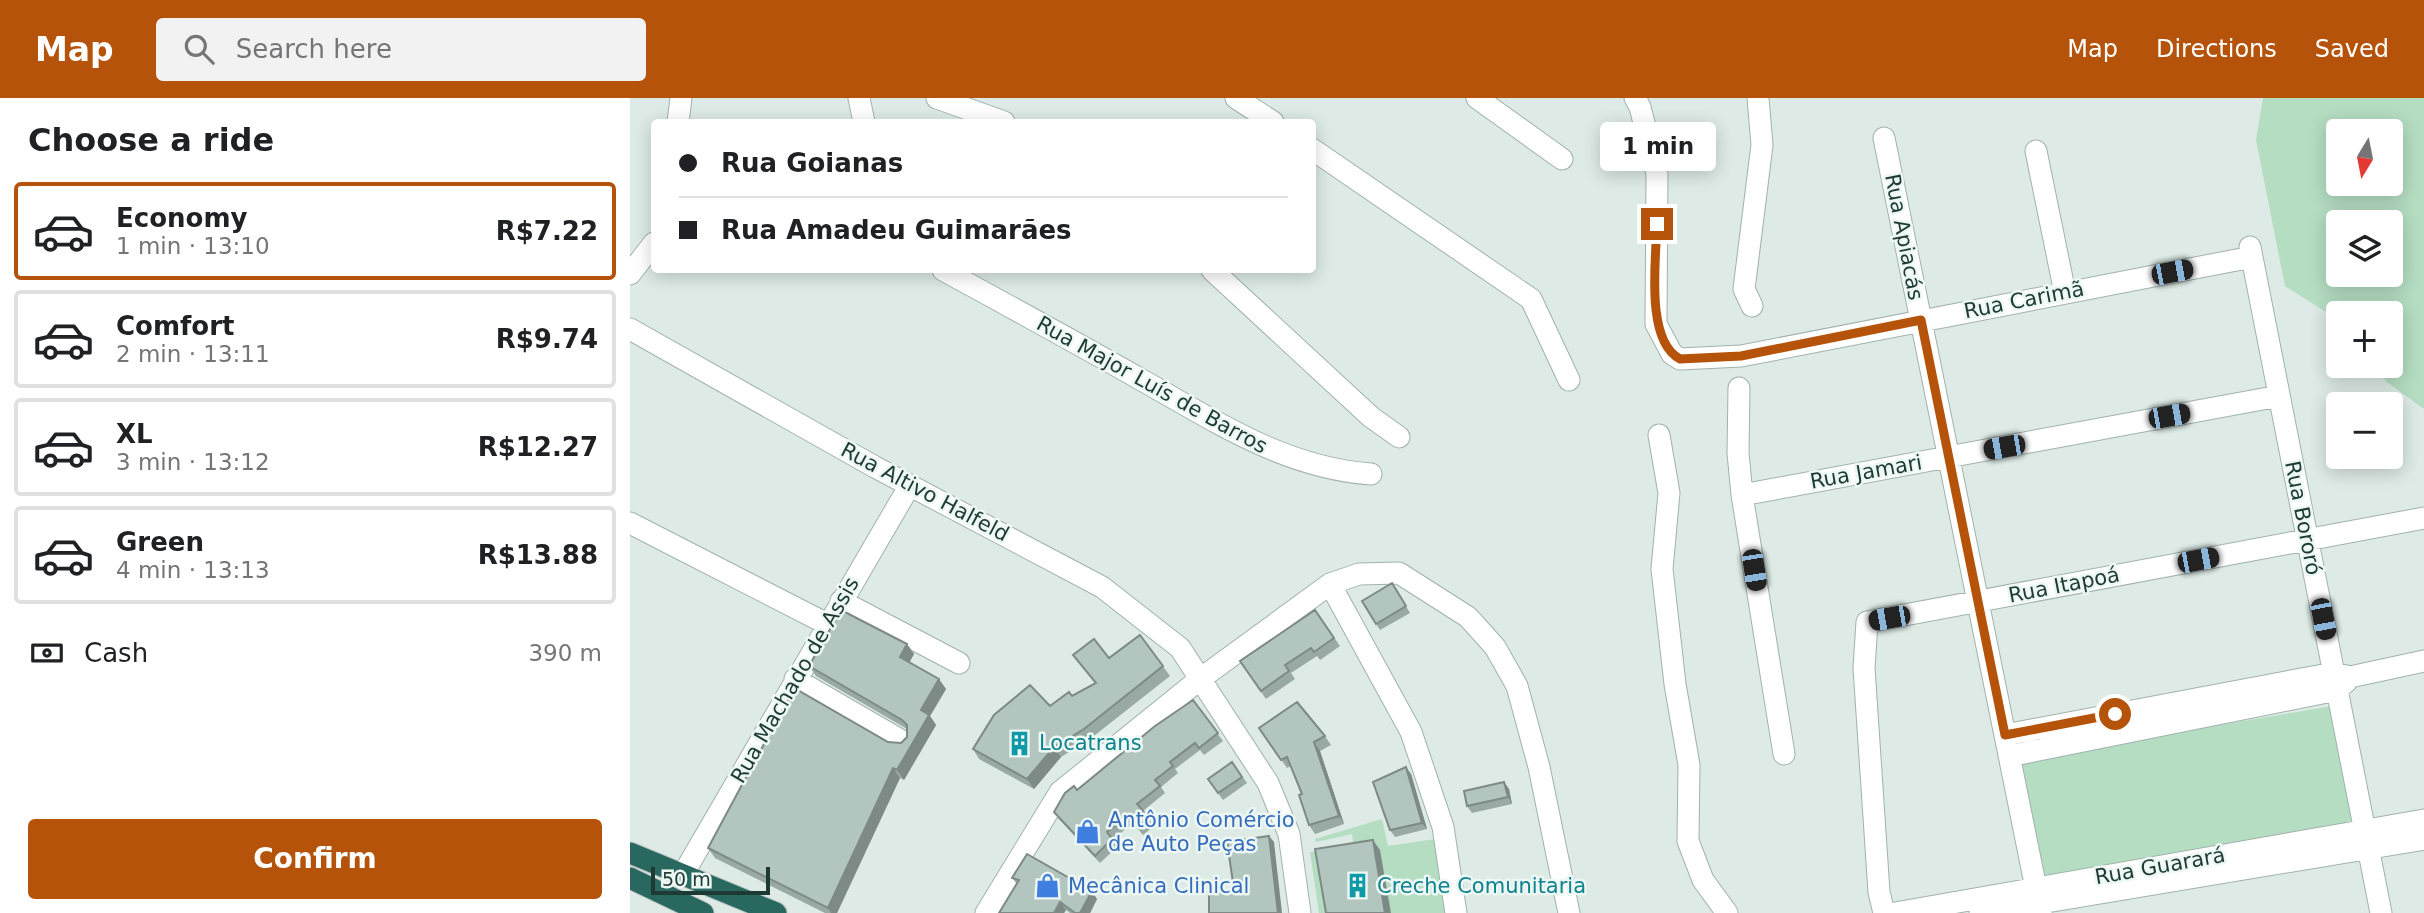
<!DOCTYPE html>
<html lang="en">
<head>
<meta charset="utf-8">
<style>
	:root { --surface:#fff; --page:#f2f2f2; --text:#202124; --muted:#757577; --line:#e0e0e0; --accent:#b45309 }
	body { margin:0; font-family:"DejaVu Sans",sans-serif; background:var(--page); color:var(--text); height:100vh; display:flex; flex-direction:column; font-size:26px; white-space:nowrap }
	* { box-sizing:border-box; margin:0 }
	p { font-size:23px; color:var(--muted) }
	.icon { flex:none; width:38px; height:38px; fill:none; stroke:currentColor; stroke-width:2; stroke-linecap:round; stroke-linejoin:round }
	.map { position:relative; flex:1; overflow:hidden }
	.sheet { display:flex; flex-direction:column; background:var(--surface); width:630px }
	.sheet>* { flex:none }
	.hud { position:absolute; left:21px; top:21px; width:665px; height:154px; border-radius:7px; box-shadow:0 4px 18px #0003; display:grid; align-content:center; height:154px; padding:0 28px; background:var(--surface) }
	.needle { width:46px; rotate:190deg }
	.fabs { position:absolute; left:1696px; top:21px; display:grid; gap:14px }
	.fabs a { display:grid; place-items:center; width:77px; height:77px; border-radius:7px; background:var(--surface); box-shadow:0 4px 18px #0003; font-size:35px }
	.scale { position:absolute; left:21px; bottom:18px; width:119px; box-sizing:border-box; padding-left:7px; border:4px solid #1e3a35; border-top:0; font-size:19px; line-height:24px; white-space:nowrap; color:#1e3a35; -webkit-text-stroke:5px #edf7f3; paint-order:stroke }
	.end { position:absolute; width:32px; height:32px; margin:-16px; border:9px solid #b45309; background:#fff; box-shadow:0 0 0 4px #fff }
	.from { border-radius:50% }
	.bubble { position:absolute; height:49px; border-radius:7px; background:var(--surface); box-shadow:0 4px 18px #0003; font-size:23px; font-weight:800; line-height:49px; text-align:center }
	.car { position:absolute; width:21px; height:42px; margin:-21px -10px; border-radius:9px; box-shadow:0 0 5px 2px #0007; background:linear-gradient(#222 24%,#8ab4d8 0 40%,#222 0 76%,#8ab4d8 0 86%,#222 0) }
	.hud b { display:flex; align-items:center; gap:24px; height:66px; font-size:26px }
	.hud b+b { border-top:2px solid var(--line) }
	.hud i { width:18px; height:18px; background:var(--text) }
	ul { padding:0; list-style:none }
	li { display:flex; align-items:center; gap:21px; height:98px; margin:0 14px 10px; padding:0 14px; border:4px solid var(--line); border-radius:7px }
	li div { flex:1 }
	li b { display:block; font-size:26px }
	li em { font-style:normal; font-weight:800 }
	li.active { border-color:var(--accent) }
	li>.icon { width:63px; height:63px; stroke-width:1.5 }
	h2 { padding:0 28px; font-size:32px; line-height:84px }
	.pay { display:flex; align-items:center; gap:18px; height:77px; padding:0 28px; font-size:26px }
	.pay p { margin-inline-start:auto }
	.primary-button { display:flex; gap:14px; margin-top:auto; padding:14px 28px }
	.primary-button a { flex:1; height:80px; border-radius:7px; background:var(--accent); color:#fff; font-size:28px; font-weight:800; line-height:80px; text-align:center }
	header { display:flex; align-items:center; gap:42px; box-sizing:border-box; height:98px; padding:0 35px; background:var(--accent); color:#fff }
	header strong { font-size:33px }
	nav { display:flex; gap:38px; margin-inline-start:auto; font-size:24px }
	.search { width:490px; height:63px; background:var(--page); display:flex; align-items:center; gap:18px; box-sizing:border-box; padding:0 24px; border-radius:7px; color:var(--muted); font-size:26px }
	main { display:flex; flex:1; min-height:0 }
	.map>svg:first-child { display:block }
	.green { fill:#b4ddc2; fill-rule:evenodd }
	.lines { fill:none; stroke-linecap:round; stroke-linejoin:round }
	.minor-casing { stroke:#a0b2ad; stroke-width:23 }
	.highway-casing { stroke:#bcc4c2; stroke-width:23 }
	.minor { stroke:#fff; stroke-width:21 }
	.highway { stroke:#29685f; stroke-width:21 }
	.wall { fill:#99a9a3 }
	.shaded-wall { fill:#7d8a85 }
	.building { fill:#b2c5be; stroke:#7d8a85; stroke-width:2 }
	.route { stroke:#b45309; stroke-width:9 }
	.labels { text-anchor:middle; stroke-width:5; stroke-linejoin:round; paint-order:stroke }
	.street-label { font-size:21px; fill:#1e3a35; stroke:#edf7f3 }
	.culture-label { font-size:21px; fill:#0d838f; stroke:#edf7f3; text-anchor:start }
	.shop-label { font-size:21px; fill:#366cbe; stroke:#edf7f3; text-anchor:start }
</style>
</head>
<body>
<header>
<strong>Map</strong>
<div class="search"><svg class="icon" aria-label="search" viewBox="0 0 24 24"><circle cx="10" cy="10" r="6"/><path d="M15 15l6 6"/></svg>Search here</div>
<nav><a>Map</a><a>Directions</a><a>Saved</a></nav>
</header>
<main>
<section class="sheet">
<h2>Choose a ride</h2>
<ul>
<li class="active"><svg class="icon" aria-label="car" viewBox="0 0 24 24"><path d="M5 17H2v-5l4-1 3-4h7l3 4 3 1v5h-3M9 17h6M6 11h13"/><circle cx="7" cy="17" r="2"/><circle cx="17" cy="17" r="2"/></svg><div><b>Economy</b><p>1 min · 13:10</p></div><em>R$7.22</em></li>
<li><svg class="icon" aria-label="car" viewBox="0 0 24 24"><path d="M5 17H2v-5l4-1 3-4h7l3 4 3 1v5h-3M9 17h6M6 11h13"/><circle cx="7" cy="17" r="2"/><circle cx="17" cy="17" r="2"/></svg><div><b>Comfort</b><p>2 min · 13:11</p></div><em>R$9.74</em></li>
<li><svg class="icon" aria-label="car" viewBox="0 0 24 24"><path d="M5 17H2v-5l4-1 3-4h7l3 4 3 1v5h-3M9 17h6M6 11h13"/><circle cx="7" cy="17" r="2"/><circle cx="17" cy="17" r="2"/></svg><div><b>XL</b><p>3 min · 13:12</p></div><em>R$12.27</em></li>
<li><svg class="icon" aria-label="car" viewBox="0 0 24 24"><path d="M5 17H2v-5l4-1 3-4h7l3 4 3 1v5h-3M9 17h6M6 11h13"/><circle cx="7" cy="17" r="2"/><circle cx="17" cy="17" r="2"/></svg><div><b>Green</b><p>4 min · 13:13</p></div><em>R$13.88</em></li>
</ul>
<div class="pay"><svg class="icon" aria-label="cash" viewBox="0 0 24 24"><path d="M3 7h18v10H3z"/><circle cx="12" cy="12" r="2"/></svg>Cash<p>390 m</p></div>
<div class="primary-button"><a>Confirm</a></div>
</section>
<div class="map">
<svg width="1794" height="815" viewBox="0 0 1794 815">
	<rect width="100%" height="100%" fill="#ddeae5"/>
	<!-- green -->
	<path class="green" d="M1633 0H1794V311L1757 284 1744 268H1760V215H1708V227L1696 214 1655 188 1626 42ZM1708 33H1760V86H1708ZM1760 124V177H1708V124Z
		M1703 608 1733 729 1408 785 1386 661Z
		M752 721 758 748 812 740 824 815H761L725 756 722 736 686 744 685 741Z
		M713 750 701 815H689L680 754Z"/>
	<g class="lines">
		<defs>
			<path id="minor" d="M229 0 234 24
				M307 0 374 24
				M606 0 643 24
				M847 0 932 61
				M1005 0 1010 9 1027 76 1026 226 1042 256 1050 261 1111 258 1622 159
				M48 24 51 0
				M1254 40 1411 815
				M682 51 901 201 939 282
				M1406 53 1435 195
				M1620 149 1751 815
				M313 172C379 208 445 244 510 281 583 322 654 370 741 376
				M582 172 741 319 769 339
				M0 176 24 145
				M1122 208 1114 191 1132 47 1128 0
				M0 231 245 369 472 489 550 550 638 685 659 736 670 815
				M1109 290 1108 355 1112 397 1154 656
				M1029 337 1039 395 1032 471 1045 586 1059 667 1058 743 1073 782 1097 815
				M1112 397 1649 298
				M0 425 197 526
				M700 486 781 634 813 729 826 815
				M211 503 329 565
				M165 581 272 643
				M1375 637 1704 575 1720 579 1794 563
				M1379 658 1707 592 1717 583
				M52 778 280 387
				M356 815 430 694 570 581 700 486 729 476 769 475 838 519 865 549 887 588 909 669 939 815
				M1254 815 1249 794 1234 570 1237 524 1794 420
				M1265 815 1794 722
				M1350 815 1794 741"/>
			<path id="highway" d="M0 755 146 815
				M0 780 73 815"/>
		</defs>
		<!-- minor casing -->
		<use href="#minor" class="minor-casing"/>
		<!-- highway casing -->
		<use href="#highway" class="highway-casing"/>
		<!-- minor -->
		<use href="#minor" class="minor"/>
		<!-- highway -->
		<use href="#highway" class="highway"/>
	</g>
	<!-- wall -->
	<path class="wall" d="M762 485 780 515 750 532 746 526Z
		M685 512 710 548 690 562 687 558 661 575 665 581 636 601 610 563Z
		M510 537 540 578 460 641 431 659 404 691 349 661 343 651 420 608 442 598 466 586 443 557 479 560Z
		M277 546 284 556 279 564 316 591 300 618 306 627 274 682 270 680 207 815H195L85 760 78 750 258 644 271 645 277 639V631L186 578 179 568Z
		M563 602 593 643 574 657 570 652 545 671 548 675 531 689 535 695 513 713 524 728 513 737 503 725 482 742 487 749 470 765 429 721 424 714 447 692Z
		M629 630 695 638 701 647 690 653 714 726 685 736 679 727 672 696 661 668 657 670Z
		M602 664 617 685 593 702 578 681Z
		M781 676 797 731 765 739 760 732Z
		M874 684 879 691 882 706 842 715 837 708Z
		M382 780 467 801 460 815H440L436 812 434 815H369L387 786Z"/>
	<!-- shaded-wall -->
	<path class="shaded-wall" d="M277 546 284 556 277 569 270 559Z
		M309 581 316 591 300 618 306 627 274 682 267 672 291 612Z
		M684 644 690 653 714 726 709 718Z
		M424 649 431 659 404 691 397 681Z
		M776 669 781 676 797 731 792 725Z
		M263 670 270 680 207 815H201L198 810Z
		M874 684 879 691 882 706 878 699Z
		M639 738 644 744 652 815H648Z
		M743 742 750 752 761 815H755Z
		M462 793 467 801 460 815H450Z
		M430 804 436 812 434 815H424Z"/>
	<!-- building -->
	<path class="building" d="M762 485 776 508 746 526 732 503Z
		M211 512 277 546 270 559 309 581 291 612 299 617 267 672 263 670 198 810 78 750 164 590 258 644 271 645 277 639V627L272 622 179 568Z
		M685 512 704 540 684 554 681 550 655 567 659 573 631 593 610 563Z
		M510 537 533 568 454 631 424 649 397 681 343 651 364 617 400 587 420 608 439 594 442 598 466 585 443 557 464 541 479 560Z
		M563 602 588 635 569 650 565 645 540 664 543 668 525 682 530 688 507 706 519 720 508 729 498 717 477 734 482 741 465 758 424 714 435 695 444 688 447 692 525 628Z
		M667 604 695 638 684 644 709 718 679 727 669 697 672 696 657 659 651 662 629 630Z
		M602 664 612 679 588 695 578 681Z
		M776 669 792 725 760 732 743 684Z
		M874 684 878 699 837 708 834 693Z
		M639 738 648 815H579V797L604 791 597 744Z
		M743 742 755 815H696L685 751Z
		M397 756 462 793 450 815H445L430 804 424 815H369L389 782 382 780Z"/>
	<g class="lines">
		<!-- route -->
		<path class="route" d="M1027 126C1026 161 1015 243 1050 261L1111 258 1291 222 1375 637 1485 616"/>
	</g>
	<!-- icons -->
	<defs>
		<symbol id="building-bare" viewBox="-9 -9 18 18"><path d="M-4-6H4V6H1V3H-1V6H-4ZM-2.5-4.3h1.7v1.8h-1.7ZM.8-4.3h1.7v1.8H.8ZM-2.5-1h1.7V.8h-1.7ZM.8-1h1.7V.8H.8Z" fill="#0f9aa8" stroke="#edf7f3" stroke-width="2.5" paint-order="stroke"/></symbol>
		<symbol id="shop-bare" viewBox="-9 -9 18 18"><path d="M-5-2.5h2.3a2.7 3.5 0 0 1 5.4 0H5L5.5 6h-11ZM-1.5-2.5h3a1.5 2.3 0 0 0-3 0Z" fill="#3f7fe0" stroke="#edf7f3" stroke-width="2.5" paint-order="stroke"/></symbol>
	</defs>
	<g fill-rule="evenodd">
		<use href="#building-bare" x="372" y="628" width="35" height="35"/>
		<use href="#shop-bare" x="440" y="716" width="35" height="35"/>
		<use href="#shop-bare" x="400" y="770" width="35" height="35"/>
		<use href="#building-bare" x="710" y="770" width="35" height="35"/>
	</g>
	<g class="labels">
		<!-- street labels -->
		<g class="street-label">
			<text transform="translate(1274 139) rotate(79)" y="7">Rua Apiacás</text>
			<text transform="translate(1394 202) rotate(-11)" y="7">Rua Carimã</text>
			<text transform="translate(522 287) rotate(29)" y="7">Rua Major Luís de Barros</text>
			<text transform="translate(1236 374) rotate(-10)" y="7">Rua Jamari</text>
			<text transform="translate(295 394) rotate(28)" y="7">Rua Altivo Halfeld</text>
			<text transform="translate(1673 420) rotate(79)" y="7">Rua Bororó</text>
			<text transform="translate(1434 487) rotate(-11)" y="7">Rua Itapoá</text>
			<text transform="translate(165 582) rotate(-60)" y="7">Rua Machado de Assis</text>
			<text transform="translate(1530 768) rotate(-10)" y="7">Rua Guarará</text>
		</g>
		<!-- culture labels -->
		<g class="culture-label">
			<text x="409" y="652">Locatrans</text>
			<text x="747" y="795">Creche Comunitaria</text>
		</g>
		<!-- shop labels -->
		<g class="shop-label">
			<text x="478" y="729">Antônio Comércio<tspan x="478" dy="24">de Auto Peças</tspan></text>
			<text x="438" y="795">Mecânica Clinical</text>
		</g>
	</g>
</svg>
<div class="fabs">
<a><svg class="needle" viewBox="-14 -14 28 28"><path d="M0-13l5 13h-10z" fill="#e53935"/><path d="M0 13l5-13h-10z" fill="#757577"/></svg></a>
<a><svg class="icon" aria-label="layers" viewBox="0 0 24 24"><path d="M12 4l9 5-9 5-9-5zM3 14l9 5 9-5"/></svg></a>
<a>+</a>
<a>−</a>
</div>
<div class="scale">50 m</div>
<i class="end from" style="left:1485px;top:616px"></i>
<i class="end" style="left:1027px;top:126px"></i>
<div class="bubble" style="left:970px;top:24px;width:116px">1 min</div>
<i class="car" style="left:1542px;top:174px;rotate:79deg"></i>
<i class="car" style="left:1539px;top:318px;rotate:80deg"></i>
<i class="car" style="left:1374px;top:349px;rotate:260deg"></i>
<i class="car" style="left:1568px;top:462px;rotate:79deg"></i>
<i class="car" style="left:1124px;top:472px;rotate:171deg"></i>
<i class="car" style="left:1259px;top:520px;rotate:260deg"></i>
<i class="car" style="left:1693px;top:521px;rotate:169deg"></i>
<div class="hud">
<b><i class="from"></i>Rua Goianas</b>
<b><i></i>Rua Amadeu Guimarães</b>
</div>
</div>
</main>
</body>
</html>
